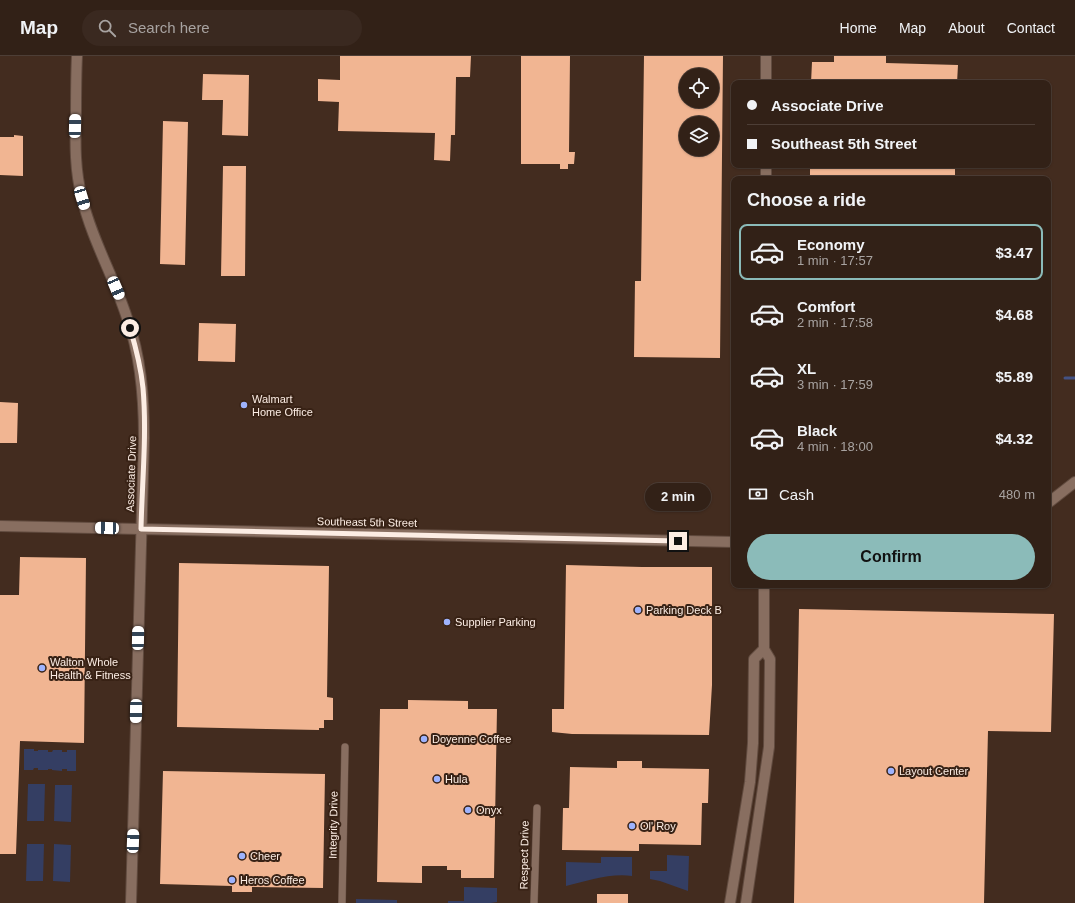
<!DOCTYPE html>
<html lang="en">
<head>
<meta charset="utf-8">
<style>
	:root { --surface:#322117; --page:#3a2920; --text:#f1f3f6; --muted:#a8a3a1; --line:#4d3e36; --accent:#8bbbb9 }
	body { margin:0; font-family:Helvetica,sans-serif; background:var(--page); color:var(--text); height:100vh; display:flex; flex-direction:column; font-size:15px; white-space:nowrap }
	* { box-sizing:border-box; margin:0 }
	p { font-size:13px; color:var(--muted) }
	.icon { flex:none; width:22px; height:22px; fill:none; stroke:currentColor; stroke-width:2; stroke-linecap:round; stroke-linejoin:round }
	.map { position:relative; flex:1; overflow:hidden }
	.details { position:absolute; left:731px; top:120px; width:320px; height:412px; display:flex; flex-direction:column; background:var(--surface); border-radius:8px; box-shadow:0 1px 3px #0004,0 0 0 1px var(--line) }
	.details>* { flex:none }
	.guide { position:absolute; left:731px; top:24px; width:320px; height:88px; border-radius:8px; box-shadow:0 1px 3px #0004,0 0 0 1px var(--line); display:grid; align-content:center; height:88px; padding:0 16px; background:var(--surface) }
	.buttons { position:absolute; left:679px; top:12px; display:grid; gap:8px }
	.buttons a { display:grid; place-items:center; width:40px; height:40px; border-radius:50%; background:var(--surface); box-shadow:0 1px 3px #0004,0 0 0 1px var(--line); font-size:20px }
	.end { position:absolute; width:18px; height:18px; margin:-9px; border:5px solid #fcede4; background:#111; box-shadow:0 0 0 2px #111 }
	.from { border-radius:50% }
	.bubble { position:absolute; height:28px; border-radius:14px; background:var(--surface); box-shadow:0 1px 3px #0004,0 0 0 1px var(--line); font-size:13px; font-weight:700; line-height:28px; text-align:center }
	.car { position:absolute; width:12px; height:24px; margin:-12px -6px; border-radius:5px; box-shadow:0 0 3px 1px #0007; background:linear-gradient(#fff 24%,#345 0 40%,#fff 0 76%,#345 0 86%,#fff 0) }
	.guide b { display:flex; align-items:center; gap:14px; height:38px; font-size:15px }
	.guide b+b { border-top:1px solid var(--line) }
	.guide i { width:10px; height:10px; background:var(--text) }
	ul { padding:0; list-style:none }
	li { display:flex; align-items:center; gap:12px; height:56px; margin:0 8px 6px; padding:0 8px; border:2px solid transparent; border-radius:8px }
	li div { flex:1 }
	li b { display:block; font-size:15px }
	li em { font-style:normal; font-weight:700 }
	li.on { border-color:var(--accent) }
	li>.icon { width:36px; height:36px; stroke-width:1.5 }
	h2 { padding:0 16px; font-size:18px; line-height:48px }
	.pay { display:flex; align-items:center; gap:10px; height:44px; padding:0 16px; font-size:15px }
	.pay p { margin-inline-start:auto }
	.button { display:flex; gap:8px; margin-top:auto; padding:8px 16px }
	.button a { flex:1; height:46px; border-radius:24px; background:var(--accent); color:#111; font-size:16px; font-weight:700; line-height:46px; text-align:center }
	header { display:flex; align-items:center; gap:24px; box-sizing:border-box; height:56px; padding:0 20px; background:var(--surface); border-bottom:1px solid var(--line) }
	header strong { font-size:19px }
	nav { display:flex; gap:22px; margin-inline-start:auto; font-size:14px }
	.search { width:280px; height:36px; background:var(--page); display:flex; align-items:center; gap:10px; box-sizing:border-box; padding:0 14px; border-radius:22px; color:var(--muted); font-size:15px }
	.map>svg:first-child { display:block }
	.green { fill:#343e63 }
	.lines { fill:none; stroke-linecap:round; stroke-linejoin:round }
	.stream { stroke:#445284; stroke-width:3 }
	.building { fill:#f1b592; fill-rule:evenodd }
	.pedestrian-casing { stroke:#614b3f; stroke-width:8 }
	.tertiary-casing { stroke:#614b3f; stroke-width:12 }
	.pedestrian { stroke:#886e60; stroke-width:7 }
	.tertiary { stroke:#886e60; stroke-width:10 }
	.route { stroke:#fcede4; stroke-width:5 }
	.poi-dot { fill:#9eb3fd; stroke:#382215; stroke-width:1.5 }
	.labels { text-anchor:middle; stroke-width:4; stroke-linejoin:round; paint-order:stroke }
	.poi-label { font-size:11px; fill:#fcede4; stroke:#382215; text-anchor:start }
	.street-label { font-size:11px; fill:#fcede4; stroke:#382215 }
</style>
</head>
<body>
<header>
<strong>Map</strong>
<div class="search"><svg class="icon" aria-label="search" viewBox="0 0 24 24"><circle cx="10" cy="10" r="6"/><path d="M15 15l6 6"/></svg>Search here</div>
<nav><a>Home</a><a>Map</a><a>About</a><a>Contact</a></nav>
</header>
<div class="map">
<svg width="1075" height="847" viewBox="0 0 1075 847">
	<rect width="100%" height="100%" fill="#432c1f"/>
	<!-- green -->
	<path class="green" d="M24 693H34V695H38V694H48V696H52L53 694H62V696H67V694H76V715H67V713H62V715L52 714V713H48V714H38V712H34L33 714H24Z
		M28 728H45L44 765H27Z
		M55 729H72L71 766 54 765Z
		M27 788H44L43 825H26Z
		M54 788 71 789 70 826 53 825Z
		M667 799 689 800 688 835 660 825 650 823V815H667Z
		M601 801H632V820C610 817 587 825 566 830V806L601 807Z
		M464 831 497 832V846L491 847H448V845H464Z
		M356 843 397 844V847H356Z"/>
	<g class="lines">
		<!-- stream -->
		<path class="stream" d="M1065 322H1075"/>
	</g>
	<!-- building -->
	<path class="building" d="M340 0H471L470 21H456L455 79H451L450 105 434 104 435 77 338 75 339 46 318 45V23L340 24Z
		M521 0H570L569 96H575L574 108H568V113H560V108H521Z
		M644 0H723L720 302 634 301 635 225H641ZM686 19H712V45H686ZM686 67H712V93H686Z
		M834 0H886V7L958 9 957 27H811L812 6H834Z
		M203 18 249 19 248 80 222 79 223 44H202Z
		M163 65 188 66 185 209 160 208Z
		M14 79 23 80V120L0 119V81H14Z
		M810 109H955V123H810Z
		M223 110H246L245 220H221Z
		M199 267 236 268 235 306 198 305Z
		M0 346 18 347 17 387H0Z
		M20 501 86 502 84 687 20 685 16 798H0V539H19Z
		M179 507 329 510 327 641 333 642V664H324V672H319V674L177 671Z
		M566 509 642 511H712V629L709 679 572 678 552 676V653H564Z
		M799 553 1054 558 1051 676 988 675 984 847H794Z
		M408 644 468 645V653H497L494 822H461V814H447V810H422V827L377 826 380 653H408Z
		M617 705H642V712L709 713 708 747H702L701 789 639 788V795L562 794 563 752H569L570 711 617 712Z
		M163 715 325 718 323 832 252 831V836H232V830L160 828Z
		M597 838H628V847H597Z"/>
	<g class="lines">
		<defs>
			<path id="pedestrian" d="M342 847 345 691
				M534 847 537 752"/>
			<path id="tertiary" d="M77 0C76 20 76 41 76 61 75 88 75 115 82 142 92 184 114 221 127 262 141 300 144 341 144 382L131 847
				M766 27V0
				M766 123V109
				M1048 447 1075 426
				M0 470 734 486
				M730 847 750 726 753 687 754 603 764 593
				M746 847 769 691 770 603 764 593V529"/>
		</defs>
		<!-- pedestrian casing -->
		<use href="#pedestrian" class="pedestrian-casing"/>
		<!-- tertiary casing -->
		<use href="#tertiary" class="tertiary-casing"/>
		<!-- pedestrian -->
		<use href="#pedestrian" class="pedestrian"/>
		<!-- tertiary -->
		<use href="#tertiary" class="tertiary"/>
	</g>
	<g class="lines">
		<!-- route -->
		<path class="route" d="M130 272C136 292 141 312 143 332 147 379 142 426 141 473L678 485"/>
	</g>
	<!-- markers -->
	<g class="poi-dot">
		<circle cx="244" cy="349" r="4"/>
		<circle cx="638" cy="554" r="4"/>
		<circle cx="447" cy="566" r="4"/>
		<circle cx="42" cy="612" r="4"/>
		<circle cx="424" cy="683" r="4"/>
		<circle cx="891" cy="715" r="4"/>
		<circle cx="437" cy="723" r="4"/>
		<circle cx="468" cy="754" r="4"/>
		<circle cx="632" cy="770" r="4"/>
		<circle cx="242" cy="800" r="4"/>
		<circle cx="232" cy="824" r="4"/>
	</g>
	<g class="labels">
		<!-- poi labels -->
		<g class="poi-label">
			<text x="252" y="347">Walmart<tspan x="252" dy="13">Home Office</tspan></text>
			<text x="646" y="558">Parking Deck B</text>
			<text x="455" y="570">Supplier Parking</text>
			<text x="50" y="610">Walton Whole<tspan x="50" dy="13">Health &amp; Fitness</tspan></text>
			<text x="432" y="687">Doyenne Coffee</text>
			<text x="899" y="719">Layout Center</text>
			<text x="445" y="727">Hula</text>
			<text x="476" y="758">Onyx</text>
			<text x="640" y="774">Ol' Roy</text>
			<text x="250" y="804">Cheer</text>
			<text x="240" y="828">Heros Coffee</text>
		</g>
		<!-- street labels -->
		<g class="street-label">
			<text transform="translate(131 418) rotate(-88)" y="4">Associate Drive</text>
			<text transform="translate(367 466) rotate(1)" y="4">Southeast 5th Street</text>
			<text transform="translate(333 769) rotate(-89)" y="4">Integrity Drive</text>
			<text transform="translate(524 799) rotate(-89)" y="4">Respect Drive</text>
		</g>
	</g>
</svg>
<div class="buttons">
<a><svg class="icon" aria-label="locate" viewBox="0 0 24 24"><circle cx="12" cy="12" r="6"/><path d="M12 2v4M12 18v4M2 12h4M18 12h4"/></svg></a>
<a><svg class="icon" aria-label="layers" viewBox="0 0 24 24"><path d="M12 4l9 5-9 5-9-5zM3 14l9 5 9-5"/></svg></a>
</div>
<i class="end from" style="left:130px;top:272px"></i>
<i class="end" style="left:678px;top:485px"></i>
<div class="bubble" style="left:645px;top:427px;width:66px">2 min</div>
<i class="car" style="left:75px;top:70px;rotate:1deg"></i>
<i class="car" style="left:82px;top:142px;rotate:163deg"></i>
<i class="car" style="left:116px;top:232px;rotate:157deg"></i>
<i class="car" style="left:107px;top:472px;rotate:272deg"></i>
<i class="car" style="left:138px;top:582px;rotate:1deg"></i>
<i class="car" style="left:136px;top:655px;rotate:181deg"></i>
<i class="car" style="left:133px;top:785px;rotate:2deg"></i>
<div class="guide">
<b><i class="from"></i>Associate Drive</b>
<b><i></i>Southeast 5th Street</b>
</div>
<section class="details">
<h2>Choose a ride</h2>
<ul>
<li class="on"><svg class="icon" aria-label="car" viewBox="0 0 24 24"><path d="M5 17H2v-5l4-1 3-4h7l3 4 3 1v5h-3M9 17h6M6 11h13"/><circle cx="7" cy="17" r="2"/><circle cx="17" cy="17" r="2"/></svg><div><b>Economy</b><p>1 min · 17:57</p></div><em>$3.47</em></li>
<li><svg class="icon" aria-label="car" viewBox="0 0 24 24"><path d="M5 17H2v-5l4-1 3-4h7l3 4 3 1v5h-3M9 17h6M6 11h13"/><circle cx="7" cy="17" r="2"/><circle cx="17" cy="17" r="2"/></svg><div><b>Comfort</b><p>2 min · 17:58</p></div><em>$4.68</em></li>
<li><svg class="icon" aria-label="car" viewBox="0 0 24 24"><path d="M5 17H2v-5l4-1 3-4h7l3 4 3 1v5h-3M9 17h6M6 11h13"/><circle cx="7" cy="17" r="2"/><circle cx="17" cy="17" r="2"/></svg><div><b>XL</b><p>3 min · 17:59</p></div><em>$5.89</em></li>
<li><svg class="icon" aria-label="car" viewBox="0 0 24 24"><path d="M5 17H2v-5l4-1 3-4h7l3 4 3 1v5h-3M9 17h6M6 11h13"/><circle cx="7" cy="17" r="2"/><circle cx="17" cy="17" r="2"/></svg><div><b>Black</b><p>4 min · 18:00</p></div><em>$4.32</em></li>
</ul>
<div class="pay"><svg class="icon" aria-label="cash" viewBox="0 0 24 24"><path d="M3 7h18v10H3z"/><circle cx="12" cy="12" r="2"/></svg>Cash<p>480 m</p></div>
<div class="button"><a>Confirm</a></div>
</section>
</div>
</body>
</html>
